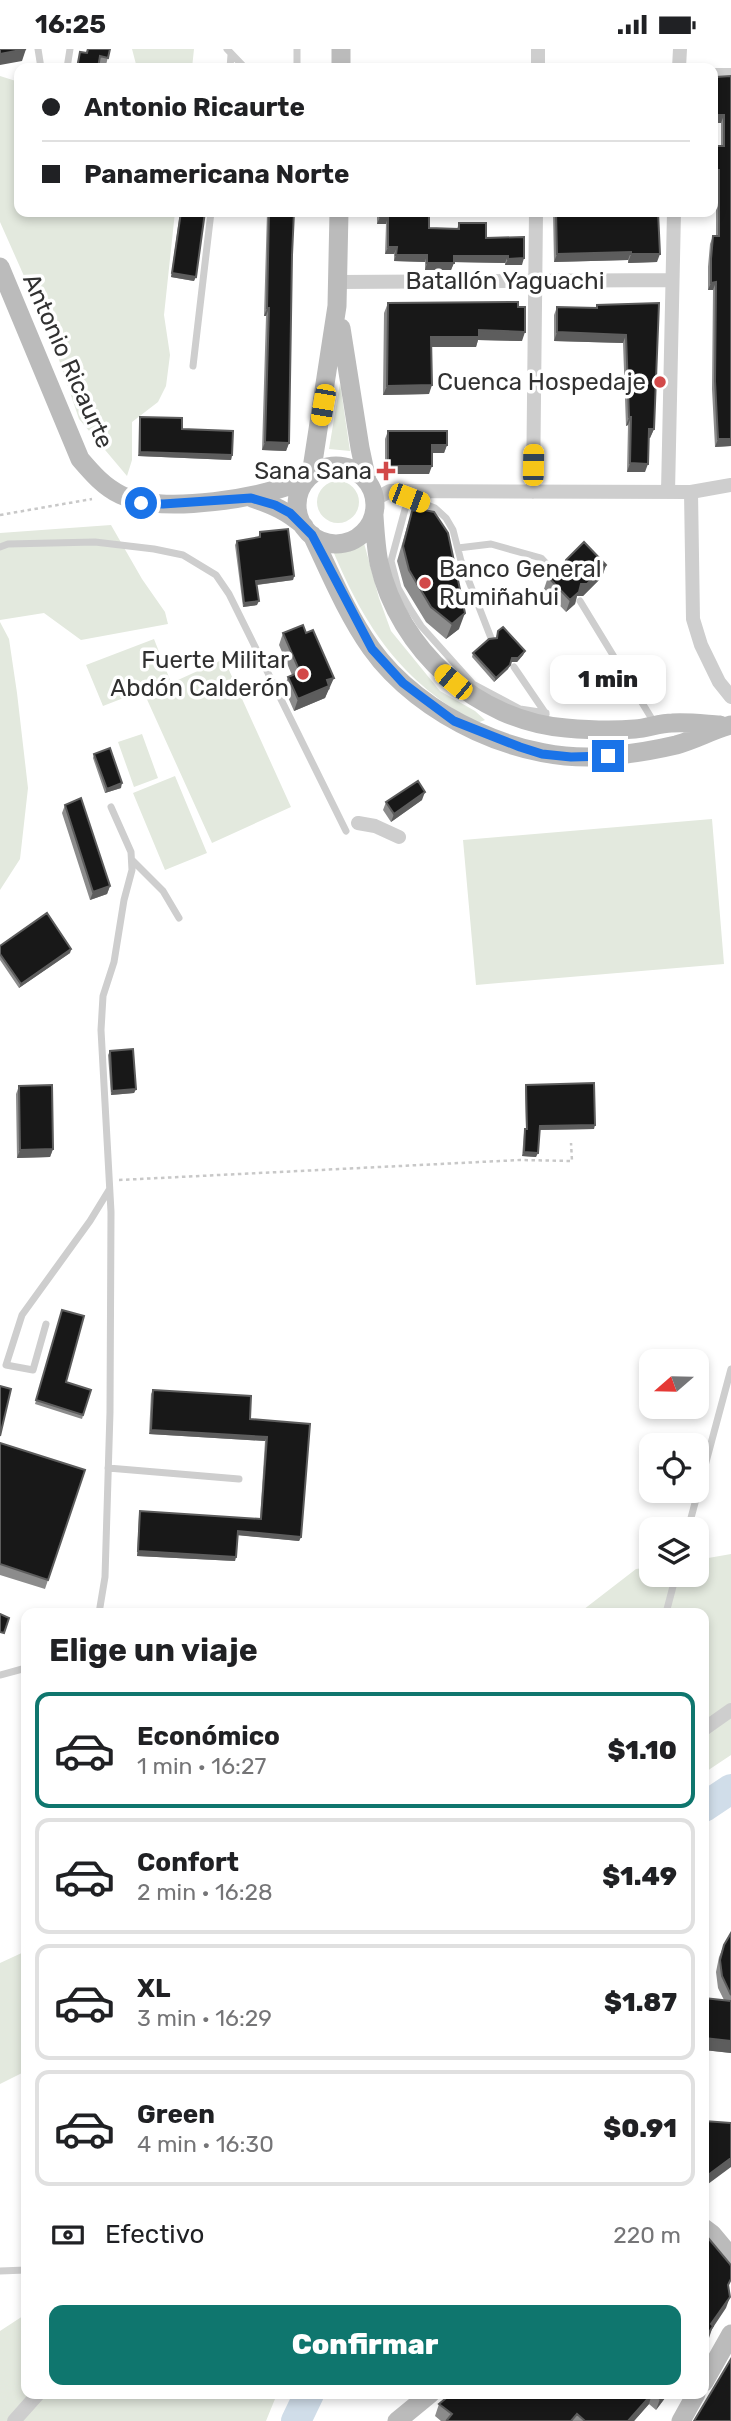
<!DOCTYPE html>
<html lang="es">
<head>
<meta charset="utf-8">
<style>
	:root { --surface:#fff; --page:#f2f2f2; --text:#202124; --muted:#757577; --line:#e0e0e0; --accent:#0f766e }
	body { margin:0; font-family:Rubik,sans-serif; background:var(--page); color:var(--text); height:100vh; display:flex; flex-direction:column; font-size:26px; white-space:nowrap }
	* { box-sizing:border-box; margin:0 }
	p { font-size:23px; color:var(--muted) }
	.icon { flex:none; width:38px; height:38px; fill:none; stroke:currentColor; stroke-width:2; stroke-linecap:round; stroke-linejoin:round }
	.map { position:relative; flex:1; overflow:hidden }
	.side { position:absolute; left:21px; top:1559px; width:688px; height:791px; display:flex; flex-direction:column; background:var(--surface); border-radius:14px; box-shadow:0 4px 10px #0003 }
	.side>* { flex:none }
	.hud { position:absolute; left:14px; top:14px; width:704px; height:154px; border-radius:14px; box-shadow:0 4px 10px #0003; display:grid; align-content:center; height:154px; padding:0 28px; background:var(--surface) }
	.needle { width:46px; rotate:250deg }
	.fabs { position:absolute; left:639px; top:1300px; display:grid; gap:14px }
	.fabs a { display:grid; place-items:center; width:70px; height:70px; border-radius:14px; background:var(--surface); box-shadow:0 4px 10px #0003; font-size:35px }
	.end { position:absolute; width:32px; height:32px; margin:-16px; border:9px solid #1a73e8; background:#fff; box-shadow:0 0 0 4px #fff }
	.from { border-radius:50% }
	.bubble { position:absolute; height:49px; border-radius:14px; background:var(--surface); box-shadow:0 4px 10px #0003; font-size:23px; font-weight:800; line-height:49px; text-align:center }
	.car { position:absolute; width:21px; height:42px; margin:-21px -10px; border-radius:9px; box-shadow:0 0 5px 2px #0007; background:linear-gradient(#f5c518 24%,#345 0 40%,#f5c518 0 76%,#345 0 86%,#f5c518 0) }
	.hud b { display:flex; align-items:center; gap:24px; height:66px; font-size:26px }
	.hud b+b { border-top:2px solid var(--line) }
	.hud i { width:18px; height:18px; background:var(--text) }
	ul { padding:0; list-style:none }
	li { display:flex; align-items:center; gap:21px; height:116px; margin:0 14px 10px; padding:0 14px; border:4px solid var(--line); border-radius:14px }
	li div { flex:1 }
	li b { display:block; font-size:26px }
	li em { font-style:normal; font-weight:800 }
	li.active { border-color:var(--accent) }
	li>.icon { width:63px; height:63px; stroke-width:1.5 }
	h2 { padding:0 28px; font-size:32px; line-height:84px }
	.pay { display:flex; align-items:center; gap:18px; height:77px; padding:0 28px; font-size:26px }
	.pay p { margin-inline-start:auto }
	.action { display:flex; gap:14px; margin-top:auto; padding:14px 28px }
	.action a { flex:1; height:80px; border-radius:14px; background:var(--accent); color:#fff; font-size:28px; font-weight:800; line-height:80px; text-align:center }
	.status { display:flex; justify-content:space-between; align-items:center; height:49px; padding:0 35px; background:var(--surface); direction:ltr }
	.status svg { height:19px; fill:currentColor }
	.map>svg:first-child { display:block }
	.green { fill:#e3e9de }
	.lines { fill:none; stroke-linecap:round; stroke-linejoin:round }
	.river { stroke:#d0dde9; stroke-width:30 }
	.path { stroke:#c8c8c8; stroke-width:2.5; stroke-dasharray:3.5 3.5; stroke-linecap:butt }
	.lane { stroke:#cecece; stroke-width:7 }
	.street { stroke:#cecece; stroke-width:14 }
	.secondary { stroke:#bbb; stroke-width:19 }
	.wall { fill:#8c8c8c }
	.shaded-wall { fill:#5d5d5d }
	.building { fill:#181818; stroke:#5d5d5d; stroke-width:2 }
	.route { stroke:#1a73e8; stroke-width:9 }
	.poi-dot { fill:#d24949; stroke:#fff; stroke-width:2.5 }
	.labels { text-anchor:middle; stroke-width:7; stroke-linejoin:round; paint-order:stroke }
	.street-label { font-size:24px; fill:#313131; stroke:#fff }
	.poi-label { font-size:24px; fill:#313131; stroke:#fff; text-anchor:end }
</style>
</head>
<body>
<div class="status"><b>16:25</b><svg viewBox="0 0 49 12"><path d="M0 12V9h3v3zM5 12V6h3v6zM10 12V3h3v9zM15 12V0h3v12zM26 1h20v11H26zM47 4h2v5h-2z"/></svg></div>
<div class="map">
<svg width="731" height="2372" viewBox="0 0 731 2372">
	<rect width="100%" height="100%" fill="#fff"/>
	<!-- green -->
	<path class="green" d="M132 0H194L192 19H137Z
		M0 27 19 33V163H175L164 266 170 306 166 337 158 353 132 373V411L127 427 79 370 52 290 0 173Z
		M340 334 350 402 329 400Z
		M317 453a21 21 0 1 1 42 0a21 21 0 1 1-42 0Z
		M111 476 142 530 165 563 168 575 81 591 44 564 0 571V484Z
		M364 494 379 549 391 582 440 642 475 662 485 671 477 674C401 632 366 580 333 502Z
		M0 573 9 590 17 644 28 739 20 810 0 841Z
		M154 590 170 631 103 657 86 616Z
		M224 610 291 758 212 794 145 646Z
		M142 685 158 729 134 738 118 693Z
		M175 727 207 804 165 821 133 744Z
		M712 770 724 915 476 936 463 791Z
		M731 1505V1706L704 1724V1564H579L636 1520 651 1518V1526H696L697 1511Z
		M26 1902V2022L0 2035V1914Z
		M26 2265V2345H277L266 2372H0V2282Z"/>
	<g class="lines">
		<!-- river -->
		<path class="river" d="M704 1758 731 1740
			M296 2372 309 2345"/>
		<!-- path -->
		<path class="path" d="M0 466 92 450
			M119 1131 520 1111 572 1112 571 1094"/>
		<!-- lane -->
		<path class="lane" d="M38 0 41 19
			M227 0 245 19
			M67 19 70 0
			M230 19 231 6
			M294 19 297 17V0
			M193 317 211 163
			M410 442 391 512 398 539 410 560 421 577 473 635 520 660 546 664
			M409 449 435 459 446 469 453 481 461 512 491 589
			M0 498 8 495 95 493 154 500 183 506 216 526 229 545 346 782
			M458 499 491 495 541 509 556 525
			M580 552 655 675
			M514 618 546 665
			M132 811 163 842 179 869
			M46 1275 33 1321 6 1316 22 1266 90 1172 109 1141
			M108 1419 239 1430
			M688 1480 731 1320
			M99 1564 105 1528 110 1363 111 1163 101 981 103 947 114 913 124 851 132 821 131 803 111 758
			M666 1564 676 1526
			M0 1626 26 1619
			M0 2222 26 2221"/>
		<!-- street -->
		<path class="street" d="M538 19V0
			M679 19 680 0
			M712 26H731
			M338 233 671 231
			M533 443 536 163
			M668 443 674 163
			M691 443 693 570 701 596 719 633 731 648
			M375 450 390 442 691 443 731 436
			M358 774 375 777 399 788
			M704 1680 731 1661
			M14 2372 38 2345"/>
		<!-- secondary -->
		<path class="secondary" d="M341 19V0
			M0 218 80 410C92 424 104 438 121 446 163 466 265 449 307 430
			M341 279 360 399 367 432
			M297 456a39 39 0 1 1 78 0a39 39 0 1 1-78 0Z
			M311 426 337 257 339 163
			M252 449C273 456 287 462 304 477
			M374 467C375 482 376 499 379 514 399 601 477 672 566 679 588 681 613 682 635 680 648 679 660 674 672 674 688 673 704 675 720 676
			M312 486C330 524 347 565 371 599 420 668 524 716 608 707 630 705 655 701 676 696 695 691 712 681 731 676
			M704 2179 712 2185 731 2208
			M704 2333 731 2285
			M397 2372 430 2345
			M681 2372 696 2345"/>
	</g>
	<!-- wall -->
	<path class="wall" d="M87 0H110L106 16 99 14 98 19H76L80 3 86 4Z
		M731 27V397L715 398 712 340 713 241H708V218L710 195 713 187H716V129H713V105L716 97H721V74H713V36L716 28Z
		M180 163H205L194 232 171 228Z
		M267 163H294L292 206 289 394 286 402 262 401 266 267H264Z
		M377 163H429V179L457 180 459 174 486 189 522 216H505V214L454 213 451 221H425V213L394 212V205H385L386 175H377Z
		M553 163H658L657 213 628 214V211L554 213Z
		M388 254 522 292 478 291 476 298H432L429 345 383 346 384 264Z
		M659 254 654 380 650 389H648L645 423H627L628 376 626 377 623 294 554 292V266L557 258 596 259 597 256Z
		M140 368 182 380 232 406 231 411 138 407 139 372Z
		M388 382 447 396 444 404H432L429 425H385V390Z
		M412 462 459 580 446 590 426 573 404 537 397 512 407 478Z
		M260 483 294 527 293 531 257 536V556L243 558 235 496 237 492 258 489Z
		M566 511 606 516 602 528 583 547H577L575 555 566 563 544 540 548 528 563 517Z
		M498 582 525 602 523 606 517 613H510L508 620 494 633 472 608 473 604 496 589Z
		M283 584H306L330 640 328 641 325 649 294 662 284 639 288 628 292 626 279 596Z
		M94 705 121 739 105 744 93 709Z
		M422 751 391 773 383 761 386 753Z
		M65 756 110 837 107 845 90 851 62 764Z
		M0 897 71 900 70 904 19 939 0 911Z
		M110 1002 136 1040 134 1044 111 1046 108 1006Z
		M526 1036 594 1080 539 1081 536 1108 522 1107 524 1084 526 1080 525 1040Z
		M19 1037 53 1100 50 1108 17 1109 16 1045Z
		M62 1261 66 1333 91 1341 82 1370 35 1355Z
		M153 1341 250 1370 310 1375 301 1488 299 1492 238 1486 235 1512 137 1507 139 1466 140 1462 260 1470 265 1392 149 1385 151 1345Z
		M0 1394 85 1421 45 1540 0 1526Z
		M731 1884V2004L704 2001 724 1951 718 1939 716 1923 719 1908 724 1896Z
		M451 2345H668L656 2361 649 2355 634 2372H441L435 2367 439 2355Z"/>
	<!-- shaded-wall -->
	<path class="shaded-wall" d="M26 0 22 12 0 16V5Z
		M716 66H724L721 74H713Z
		M716 121H719L716 129H713Z
		M380 168H388L386 175H377Z
		M388 198H397L394 205H385Z
		M631 203 628 211 554 213 557 205Z
		M631 205H660L657 213 628 214Z
		M396 206H427L425 213 394 212Z
		M454 207H508L505 214 451 213Z
		M524 209 522 216H505L508 210Z
		M427 214H454L451 221H425Z
		M172 224 196 228 194 232 171 228Z
		M716 233 713 241H708L711 234Z
		M267 259H269L266 267H264Z
		M479 281 525 283 522 292 478 291 476 298H428L431 288Z
		M557 283 626 286 623 294 554 292Z
		M432 336 429 345 383 346 387 337Z
		M629 368H631L628 376 626 377Z
		M649 380H654L650 389H645Z
		M718 390H731V397L715 398Z
		M265 393 289 394 286 402 262 401Z
		M432 396H447L444 404H429Z
		M140 403 232 406 231 411 138 407Z
		M630 414 648 415 645 423H627Z
		M388 417H432L429 425H385Z
		M606 516 602 528 583 547H577L575 555 566 563 570 551 581 535Z
		M294 527 293 531 255 536 256 532Z
		M259 552 257 556 243 558 244 554Z
		M465 564 459 580 446 590 452 575Z
		M525 602 523 606 517 613H510L512 609Z
		M510 616 508 620 494 633 496 629Z
		M334 629 325 649 294 662 298 650 327 631Z
		M122 734 121 739 105 744 107 740Z
		M425 743 422 751 391 773 394 765Z
		M110 837 107 845 90 851 93 843Z
		M71 900 70 904 19 939 21 935Z
		M136 1040 134 1044 111 1046 112 1042Z
		M595 1076 594 1080 538 1081 540 1077Z
		M53 1100 50 1108 17 1109 20 1101Z
		M524 1103 538 1104 536 1108 522 1107Z
		M151 1381 267 1388 265 1392 149 1385Z
		M238 1482 301 1488 299 1492 236 1486Z
		M138 1502 236 1508 235 1512 137 1507Z
		M704 1989 731 1992V2004L704 2001Z
		M731 2109V2118L704 2138V2129Z
		M730 2248 726 2259 710 2283 713 2277 709 2289 704 2297V2291L711 2275Z
		M652 2345 649 2355 634 2372H628Z
		M664 2345H668L656 2361 660 2350Z"/>
	<!-- building -->
	<path class="building" d="M0 0H26L0 5Z
		M88 0H110L108 9 100 7 98 19H77L80 3 87 4Z
		M201 16 221 19H201Z
		M731 27V390H718L715 332 716 233 711 234V210L713 187H719V121H716V97H724V66H716V28Z
		M181 163H205L196 228 172 224Z
		M269 163H294L292 206 289 394 265 393 269 259H267Z
		M380 163H429V179L459 180V174H486V189L524 188V209L508 210V207H454V214H427V206H396L397 198H388V168H380Z
		M556 163H658L660 205H631V203L557 205Z
		M518 253V258H525V283L479 281V288H431L432 336 387 337 388 254Z
		M659 254 654 380H649L648 415 630 414 631 368H629L626 286 557 283V258L597 259V256Z
		M140 368 182 369V380L233 382 232 406 140 403Z
		M388 382H447V396H432V417H388Z
		M420 460 434 463 448 484 465 564 452 575 431 558 409 521 403 497 412 462Z
		M288 480 294 527 256 532 259 552 244 554 237 492 260 488V483Z
		M584 493 606 516 587 535H581L579 543 570 551 548 528 558 519 565 517 566 511Z
		M303 576 306 584 313 581 334 629 327 631 329 637 298 650 288 628 300 623 283 584Z
		M503 578 525 602 518 609H512L510 616 496 629 473 604 489 590 497 589 498 582Z
		M110 699 122 734 107 740 94 705Z
		M418 732 425 743 394 765 386 753Z
		M81 749 110 837 93 843 65 756Z
		M47 864 71 900 21 935 0 905V897Z
		M133 1000 136 1040 112 1042 110 1002Z
		M594 1034 595 1076 540 1077 538 1104 524 1103 525 1080H527L526 1036Z
		M52 1036 53 1100 20 1101 19 1037Z
		M62 1261 84 1267 66 1333 91 1341 83 1366 36 1351Z
		M0 1337 11 1340 0 1387Z
		M153 1341 251 1347 250 1370 310 1375 301 1488 238 1482 236 1508 138 1502 140 1462 261 1470 267 1388 151 1381Z
		M0 1394 85 1421 48 1531 0 1515Z
		M0 1565 9 1569 4 1584 0 1583Z
		M731 1884V1946L722 1927 720 1911 724 1896Z
		M704 1949 731 1952V1992L704 1989Z
		M704 2072 731 2074V2109L704 2129Z
		M704 2184 730 2215 731 2217V2230L728 2236 730 2248 711 2275 713 2277 704 2291Z
		M731 2310V2372H694Z
		M451 2345H652L628 2372H585L577 2365 571 2372H449L447 2371 452 2365 439 2355Z
		M655 2345H664L660 2350Z"/>
	<g class="lines">
		<!-- route -->
		<path class="route" d="M141 454 163 455 251 449 275 456 290 464 312 486 372 600 403 634 423 649 454 672 520 698 542 705 571 708 608 707"/>
	</g>
	<!-- markers -->
	<g class="poi-dot">
		<circle cx="660" cy="333" r="7"/>
		<path d="M382.5 411.5h7v7h7v7h-7v7h-7v-7h-7v-7h7z"/>
		<circle cx="425" cy="534" r="7"/>
		<circle cx="303" cy="625" r="7"/>
	</g>
	<g class="labels">
		<!-- street labels -->
		<g class="street-label">
			<text x="505" y="240">Batallón Yaguachi</text>
			<text transform="translate(68 312) rotate(66)" y="8">Antonio Ricaurte</text>
		</g>
		<!-- poi labels -->
		<g class="poi-label">
			<text x="646" y="341">Cuenca Hospedaje</text>
			<text x="372" y="430">Sana Sana</text>
			<text x="439" y="528" text-anchor="start">Banco General<tspan x="439" dy="28">Rumiñahui</tspan></text>
			<text x="289" y="619">Fuerte Militar<tspan x="289" dy="28">Abdón Calderón</tspan></text>
		</g>
	</g>
</svg>
<div class="fabs">
<a><svg class="needle" viewBox="-14 -14 28 28"><path d="M0-13l5 13h-10z" fill="#e53935"/><path d="M0 13l5-13h-10z" fill="#757577"/></svg></a>
<a><svg class="icon" aria-label="locate" viewBox="0 0 24 24"><circle cx="12" cy="12" r="6"/><path d="M12 2v4M12 18v4M2 12h4M18 12h4"/></svg></a>
<a><svg class="icon" aria-label="layers" viewBox="0 0 24 24"><path d="M12 4l9 5-9 5-9-5zM3 14l9 5 9-5"/></svg></a>
</div>
<i class="end from" style="left:141px;top:454px"></i>
<i class="end" style="left:608px;top:707px"></i>
<div class="bubble" style="left:550px;top:606px;width:116px">1 min</div>
<i class="car" style="left:323px;top:356px;rotate:190deg"></i>
<i class="car" style="left:533px;top:416px;rotate:1deg"></i>
<i class="car" style="left:409px;top:449px;rotate:111deg"></i>
<i class="car" style="left:453px;top:633px;rotate:310deg"></i>
<div class="hud">
<b><i class="from"></i>Antonio Ricaurte</b>
<b><i></i>Panamericana Norte</b>
</div>
<section class="side">
<h2>Elige un viaje</h2>
<ul>
<li class="active"><svg class="icon" aria-label="car" viewBox="0 0 24 24"><path d="M5 17H2v-5l4-1 3-4h7l3 4 3 1v5h-3M9 17h6M6 11h13"/><circle cx="7" cy="17" r="2"/><circle cx="17" cy="17" r="2"/></svg><div><b>Económico</b><p>1 min · 16:27</p></div><em>$1.10</em></li>
<li><svg class="icon" aria-label="car" viewBox="0 0 24 24"><path d="M5 17H2v-5l4-1 3-4h7l3 4 3 1v5h-3M9 17h6M6 11h13"/><circle cx="7" cy="17" r="2"/><circle cx="17" cy="17" r="2"/></svg><div><b>Confort</b><p>2 min · 16:28</p></div><em>$1.49</em></li>
<li><svg class="icon" aria-label="car" viewBox="0 0 24 24"><path d="M5 17H2v-5l4-1 3-4h7l3 4 3 1v5h-3M9 17h6M6 11h13"/><circle cx="7" cy="17" r="2"/><circle cx="17" cy="17" r="2"/></svg><div><b>XL</b><p>3 min · 16:29</p></div><em>$1.87</em></li>
<li><svg class="icon" aria-label="car" viewBox="0 0 24 24"><path d="M5 17H2v-5l4-1 3-4h7l3 4 3 1v5h-3M9 17h6M6 11h13"/><circle cx="7" cy="17" r="2"/><circle cx="17" cy="17" r="2"/></svg><div><b>Green</b><p>4 min · 16:30</p></div><em>$0.91</em></li>
</ul>
<div class="pay"><svg class="icon" aria-label="cash" viewBox="0 0 24 24"><path d="M3 7h18v10H3z"/><circle cx="12" cy="12" r="2"/></svg>Efectivo<p>220 m</p></div>
<div class="action"><a>Confirmar</a></div>
</section>
</div>
</body>
</html>
